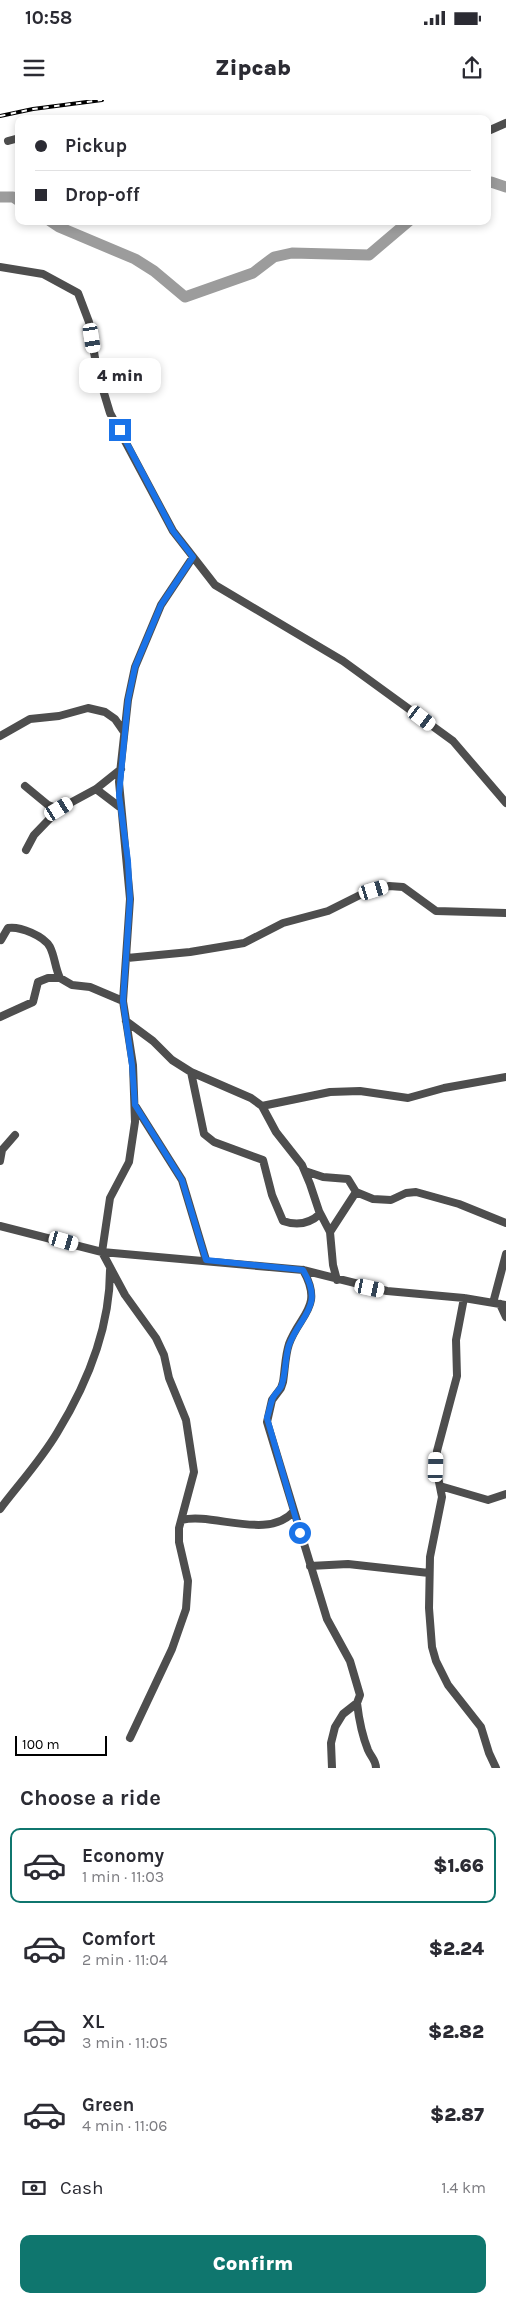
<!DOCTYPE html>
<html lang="en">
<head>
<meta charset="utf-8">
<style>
	:root { --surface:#fff; --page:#f7f7f7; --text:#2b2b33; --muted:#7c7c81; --line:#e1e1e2; --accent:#0f766e }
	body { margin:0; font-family:Karla,sans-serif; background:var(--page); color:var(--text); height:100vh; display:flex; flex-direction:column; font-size:19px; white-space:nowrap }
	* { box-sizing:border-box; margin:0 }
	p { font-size:16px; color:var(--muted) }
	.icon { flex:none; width:28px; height:28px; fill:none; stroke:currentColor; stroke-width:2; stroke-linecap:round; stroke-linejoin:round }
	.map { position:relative; height:1668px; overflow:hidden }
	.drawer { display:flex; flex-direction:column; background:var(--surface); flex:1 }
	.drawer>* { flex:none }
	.banner { position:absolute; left:15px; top:15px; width:476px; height:110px; border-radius:10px; box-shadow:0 2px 8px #0003; display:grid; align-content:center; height:110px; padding:0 20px; background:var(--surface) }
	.scale { position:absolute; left:15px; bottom:12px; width:92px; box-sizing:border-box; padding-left:5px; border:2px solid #000; border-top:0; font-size:14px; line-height:18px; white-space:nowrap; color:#000; -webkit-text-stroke:4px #fff; paint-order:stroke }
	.end { position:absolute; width:22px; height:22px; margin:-11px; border:6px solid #1a73e8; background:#fff; box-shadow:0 0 0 2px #fff }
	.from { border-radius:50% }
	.bubble { position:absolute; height:35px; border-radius:10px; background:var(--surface); box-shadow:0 2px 8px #0003; font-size:16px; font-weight:800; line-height:35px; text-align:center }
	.car { position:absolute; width:15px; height:30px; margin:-15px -8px; border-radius:6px; box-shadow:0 0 4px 1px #0007; background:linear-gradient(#fff 24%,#345 0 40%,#fff 0 76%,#345 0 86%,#fff 0) }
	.banner b { display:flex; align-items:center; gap:18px; height:48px; font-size:19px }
	.banner b+b { border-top:1px solid var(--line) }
	.banner i { width:12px; height:12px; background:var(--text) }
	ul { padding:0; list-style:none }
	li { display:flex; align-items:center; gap:15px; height:75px; margin:0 10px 8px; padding:0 10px; border:2px solid transparent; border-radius:10px }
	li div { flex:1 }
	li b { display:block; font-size:19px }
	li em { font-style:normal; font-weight:800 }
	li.on { border-color:var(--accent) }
	li>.icon { width:45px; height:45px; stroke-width:1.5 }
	h2 { padding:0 20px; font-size:22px; line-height:60px }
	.pay { display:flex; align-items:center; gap:12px; height:55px; padding:0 20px; font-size:19px }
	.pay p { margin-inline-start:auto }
	.primary-button { display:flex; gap:10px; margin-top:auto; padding:10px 20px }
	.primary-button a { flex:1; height:58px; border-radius:10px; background:var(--accent); color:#fff; font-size:20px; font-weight:800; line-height:58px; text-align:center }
	.status { display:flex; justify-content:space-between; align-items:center; height:35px; padding:0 25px; background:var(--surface); direction:ltr }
	.status svg { height:14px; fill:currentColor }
	header { display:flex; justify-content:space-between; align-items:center; height:65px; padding:0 20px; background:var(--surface); font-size:22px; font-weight:800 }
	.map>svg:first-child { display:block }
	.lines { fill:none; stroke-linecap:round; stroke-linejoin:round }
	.river { stroke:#9c9c9c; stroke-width:11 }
	.minor { stroke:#4e4e4e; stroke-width:8 }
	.rail-casing { stroke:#000; stroke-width:4 }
	.rail { stroke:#fff; stroke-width:2; stroke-dasharray:5.5; stroke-linecap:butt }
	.route { stroke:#1a73e8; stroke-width:6 }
</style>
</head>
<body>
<div class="status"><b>10:58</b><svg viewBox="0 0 49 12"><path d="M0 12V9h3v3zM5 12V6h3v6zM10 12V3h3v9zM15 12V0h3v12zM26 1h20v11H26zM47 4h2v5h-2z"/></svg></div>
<header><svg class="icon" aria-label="menu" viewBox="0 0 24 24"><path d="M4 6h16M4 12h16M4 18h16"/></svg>Zipcab<svg class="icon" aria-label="share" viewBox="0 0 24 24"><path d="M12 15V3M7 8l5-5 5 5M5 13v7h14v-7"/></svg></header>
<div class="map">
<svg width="506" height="1668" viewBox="0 0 506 1668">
	<rect width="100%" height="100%" fill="#fff"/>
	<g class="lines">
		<!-- river -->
		<path class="river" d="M488 83 491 82 506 87
			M0 97H13L19 101
			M50 121 59 127 135 159 154 171 185 197 253 173 274 157 292 153 369 155 409 121"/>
		<!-- minor -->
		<path class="minor" d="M488 31 506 23
			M8 41 19 38
			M0 167 43 174 78 193 89 222 97 270 110 313 173 431 215 485 343 561 453 641 506 703
			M0 636 30 619 59 616 88 608 105 612 115 619 124 632
			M25 686 48 705 59 709
			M96 689 121 708
			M26 750 34 735 59 709 96 689 121 669
			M1 840 8 828C20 826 44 836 50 847 55 857 55 868 60 878
			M127 858 190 852 244 843 283 823 328 811 360 795 389 786 403 787 436 811 506 813
			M0 917 33 902 38 882 48 878H60L72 885 90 887 123 901
			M126 921 153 941 172 960 191 972 251 998 262 1006 276 1032 302 1065 310 1084 319 1111 330 1132 333 1165 337 1180
			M191 972 204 1034 214 1042 263 1060 272 1095 283 1121C297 1126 309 1124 320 1114
			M262 1006 330 992 360 991 408 998 444 988 506 977
			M136 1007 182 1080 206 1160
			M0 1061 2 1050 15 1035
			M305 1071 323 1077 348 1079 356 1092 373 1099 391 1100 406 1093 416 1092 459 1104 506 1123
			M0 1126 102 1152 303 1170 387 1191 464 1198 506 1205
			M330 1132 356 1092
			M303 1170C324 1207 300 1214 289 1244 285 1256 285 1270 283 1282L281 1288 272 1300 267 1322 327 1519 350 1561 360 1595 357 1603 343 1614 335 1627 331 1643 332 1668
			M464 1198 456 1240 457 1276 437 1351 436 1367 442 1397 430 1457 429 1508 432 1547 436 1561 448 1585 481 1627 489 1653 496 1668
			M493 1203 506 1154
			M500 1204 506 1217
			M440 1386 488 1400 506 1394
			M0 1409C19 1384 41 1360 57 1333 87 1284 110 1227 110 1170
			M182 1420C212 1412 269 1441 294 1411
			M310 1466 348 1464 429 1473
			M357 1603C359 1620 362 1635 368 1650 371 1657 376 1660 376 1668
			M130 1638 172 1549 186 1509 188 1481 179 1442V1428L194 1372 186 1320 169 1278 164 1255 156 1238 125 1195 102 1152 110 1098 129 1062 135 1022 133 965 123 901 130 799 119 682 128 600 135 567 161 505 193 457"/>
		<defs>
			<path id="rail" d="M0 16 33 9 102 0"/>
		</defs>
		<!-- rail casing -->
		<use href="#rail" class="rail-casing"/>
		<!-- rail -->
		<use href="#rail" class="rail"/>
	</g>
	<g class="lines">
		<!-- route -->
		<path class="route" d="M120 330 173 431 193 457 161 505 135 567 128 600 119 695 128 761 130 799 123 901 132 965 135 1005 182 1080 206 1160 303 1170C325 1207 300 1215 289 1245 285 1257 286 1271 282 1284 281 1290 274 1293 272 1300 270 1306 269 1312 267 1318L300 1433"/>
	</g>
</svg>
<div class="scale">100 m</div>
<i class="end from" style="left:300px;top:1433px"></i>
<i class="end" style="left:120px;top:330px"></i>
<div class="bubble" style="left:79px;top:258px;width:82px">4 min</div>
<i class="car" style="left:92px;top:238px;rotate:171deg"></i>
<i class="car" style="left:422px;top:618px;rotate:127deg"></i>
<i class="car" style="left:59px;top:709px;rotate:59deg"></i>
<i class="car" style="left:374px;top:790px;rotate:73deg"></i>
<i class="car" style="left:64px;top:1141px;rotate:106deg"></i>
<i class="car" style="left:370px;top:1188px;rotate:102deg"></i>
<i class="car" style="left:436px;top:1367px;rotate:2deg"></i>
<div class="banner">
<b><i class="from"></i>Pickup</b>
<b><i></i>Drop-off</b>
</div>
</div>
<section class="drawer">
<h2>Choose a ride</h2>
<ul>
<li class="on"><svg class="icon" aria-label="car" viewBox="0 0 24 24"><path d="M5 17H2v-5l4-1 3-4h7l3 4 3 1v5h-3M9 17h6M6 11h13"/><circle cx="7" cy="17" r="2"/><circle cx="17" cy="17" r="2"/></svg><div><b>Economy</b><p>1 min · 11:03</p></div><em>$1.66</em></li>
<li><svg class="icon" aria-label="car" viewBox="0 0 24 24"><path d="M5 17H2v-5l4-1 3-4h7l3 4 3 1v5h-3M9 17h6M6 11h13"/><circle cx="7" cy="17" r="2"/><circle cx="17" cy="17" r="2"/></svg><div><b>Comfort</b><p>2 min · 11:04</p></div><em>$2.24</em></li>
<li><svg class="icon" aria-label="car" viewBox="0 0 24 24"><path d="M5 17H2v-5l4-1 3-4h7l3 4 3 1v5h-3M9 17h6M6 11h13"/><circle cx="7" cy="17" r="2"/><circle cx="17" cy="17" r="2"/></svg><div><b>XL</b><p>3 min · 11:05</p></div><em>$2.82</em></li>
<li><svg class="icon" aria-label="car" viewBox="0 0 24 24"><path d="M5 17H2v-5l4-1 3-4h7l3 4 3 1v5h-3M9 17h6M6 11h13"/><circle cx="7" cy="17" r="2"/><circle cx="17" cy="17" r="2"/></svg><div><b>Green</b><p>4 min · 11:06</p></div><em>$2.87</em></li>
</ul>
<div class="pay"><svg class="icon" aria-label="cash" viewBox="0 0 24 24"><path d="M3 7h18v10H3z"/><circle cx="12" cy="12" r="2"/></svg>Cash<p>1.4 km</p></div>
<div class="primary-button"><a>Confirm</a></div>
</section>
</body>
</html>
